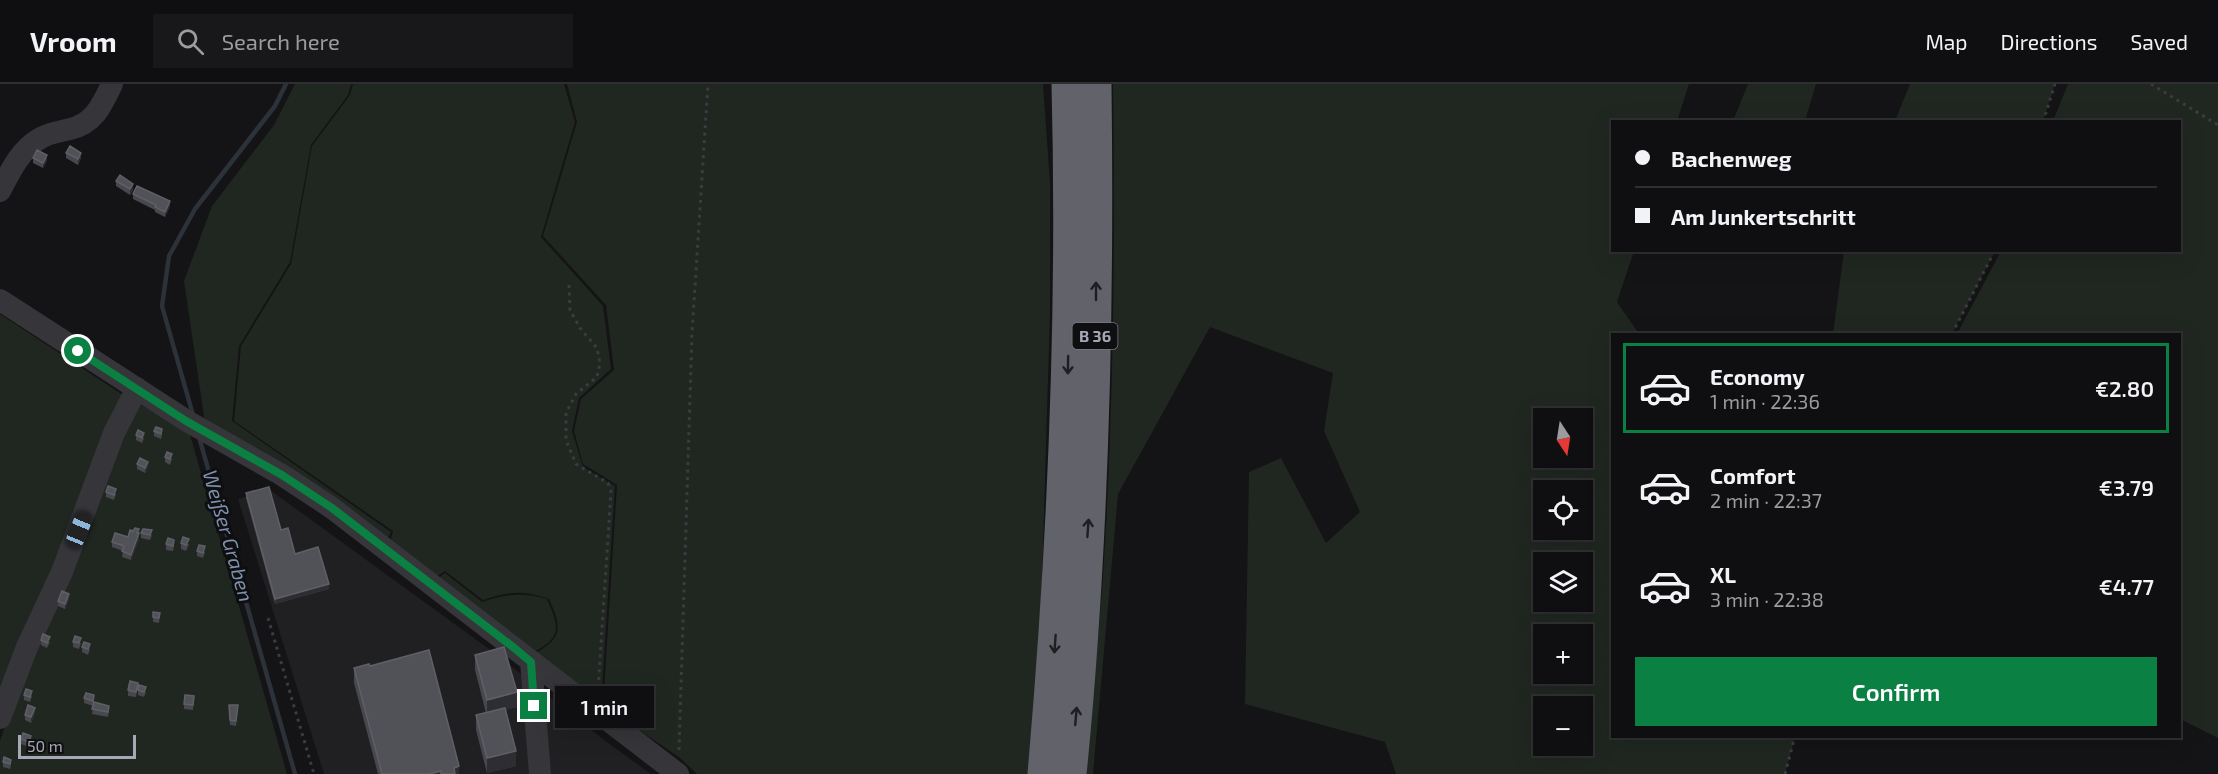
<!DOCTYPE html>
<html lang="en">
<head>
<meta charset="utf-8">
<style>
	:root { --surface:#0f0e10; --page:#181719; --text:#f1f3f6; --muted:#9b9c9f; --line:#2f2e30; --accent:#0b8043 }
	body { margin:0; font-family:"Exo 2",sans-serif; background:var(--page); color:var(--text); height:100vh; display:flex; flex-direction:column; font-size:22px; white-space:nowrap }
	* { box-sizing:border-box; margin:0 }
	p { font-size:20px; color:var(--muted) }
	.icon { flex:none; width:33px; height:33px; fill:none; stroke:currentColor; stroke-width:2; stroke-linecap:round; stroke-linejoin:round }
	.map { position:relative; flex:1; overflow:hidden }
	.panel { position:absolute; left:1611px; top:249px; width:570px; height:405px; display:flex; flex-direction:column; background:var(--surface); border-radius:0px; box-shadow:0 6px 24px #0002,0 0 0 2px var(--line) }
	.panel>* { flex:none }
	.hud { position:absolute; left:1611px; top:36px; width:570px; height:132px; border-radius:0px; box-shadow:0 6px 24px #0002,0 0 0 2px var(--line); display:grid; align-content:center; height:132px; padding:0 24px; background:var(--surface) }
	.needle { width:39px; rotate:168deg }
	.buttons { position:absolute; left:1533px; top:324px; display:grid; gap:12px }
	.buttons a { display:grid; place-items:center; width:60px; height:60px; border-radius:0px; background:var(--surface); box-shadow:0 6px 24px #0002,0 0 0 2px var(--line); font-size:30px }
	.scale { position:absolute; left:18px; bottom:15px; width:118px; box-sizing:border-box; padding-left:6px; border:3px solid #a6a8b5; border-top:0; font-size:16px; line-height:21px; white-space:nowrap; color:#a6a8b5; -webkit-text-stroke:4px #0f0e10; paint-order:stroke }
	.end { position:absolute; width:27px; height:27px; margin:-14px; border:8px solid #0b8043; background:#fff; box-shadow:0 0 0 3px #fff }
	.from { border-radius:50% }
	.bubble { position:absolute; height:42px; border-radius:0px; background:var(--surface); box-shadow:0 6px 24px #0002,0 0 0 2px var(--line); font-size:20px; font-weight:600; line-height:42px; text-align:center }
	.car { position:absolute; width:18px; height:36px; margin:-18px -9px; border-radius:8px; box-shadow:0 0 4px 2px #0007; background:linear-gradient(#222 24%,#8ab4d8 0 40%,#222 0 76%,#8ab4d8 0 86%,#222 0) }
	.hud b { display:flex; align-items:center; gap:21px; height:57px; font-size:22px }
	.hud b+b { border-top:2px solid var(--line) }
	.hud i { width:15px; height:15px; background:var(--text) }
	ul { padding:10px 0 0; list-style:none }
	li { display:flex; align-items:center; gap:18px; height:90px; margin:0 12px 9px; padding:0 12px; border:3px solid transparent; border-radius:0px }
	li div { flex:1 }
	li b { display:block; font-size:22px }
	li em { font-style:normal; font-weight:600 }
	li.selected { border-color:var(--accent) }
	li>.icon { width:54px; height:54px; stroke-width:1.5 }
	.action { display:flex; gap:12px; margin-top:auto; padding:12px 24px }
	.action a { flex:1; height:69px; border-radius:0px; background:var(--accent); color:#fff; font-size:24px; font-weight:600; line-height:69px; text-align:center }
	header { display:flex; align-items:center; gap:36px; box-sizing:border-box; height:84px; padding:0 30px; background:var(--surface); border-bottom:2px solid var(--line) }
	header strong { font-size:28px }
	nav { display:flex; gap:33px; margin-inline-start:auto; font-size:21px }
	.search { width:420px; height:54px; background:var(--page); display:flex; align-items:center; gap:15px; box-sizing:border-box; padding:0 21px; border-radius:0px; color:var(--muted); font-size:22px }
	.map>svg:first-child { display:block }
	.built { fill:#201f22 }
	.green { fill:#202721; fill-rule:evenodd }
	.lines { fill:none; stroke-linecap:round; stroke-linejoin:round }
	.stream { stroke:#2c323a; stroke-width:4.5 }
	.path { stroke:#3b3b41; stroke-width:3; stroke-dasharray:3 4.5; stroke-linecap:butt }
	.minor { stroke:#35353a; stroke-width:22 }
	.highway { stroke:#61626a; stroke-width:33 }
	.wall { fill:#47474d }
	.shaded-wall { fill:#2e2e32 }
	.building { fill:#515258; stroke:#5f5f67; stroke-width:1.5 }
	.oneway { stroke:#1f1f22 }
	.route { stroke:#0b8043; stroke-width:8 }
	.labels { text-anchor:middle; stroke-width:6; stroke-linejoin:round; paint-order:stroke }
	.shield { fill:#0f0e10; stroke:#797a84; stroke-width:1.5 }
	.shield-label { font-size:16px; font-weight:bold; fill:#a6a8b5 }
	.water-label { font-size:20px; font-style:italic; fill:#7e91ae; stroke:#0f0e10 }
</style>
</head>
<body>
<header>
<strong>Vroom</strong>
<div class="search"><svg class="icon" aria-label="search" viewBox="0 0 24 24"><circle cx="10" cy="10" r="6"/><path d="M15 15l6 6"/></svg>Search here</div>
<nav><a>Map</a><a>Directions</a><a>Saved</a></nav>
</header>
<div class="map">
<svg width="2218" height="690" viewBox="0 0 2218 690">
	<rect width="100%" height="100%" fill="#141315"/>
	<!-- built -->
	<path class="built" d="M270 406 496 570 604 656 651 690H324L238 415Z"/>
	<!-- green -->
	<path class="green" d="M295 0H351L348 11 311 61 290 178 239 262 232 337 391 448 387 457 205 339 184 197 212 122 274 41Z
		M353 0H564L575 38 541 153 603 222 611 285 579 314 572 347 583 383 615 402 601 621 534 570C563 554 562 544 549 515 524 506 508 507 483 516L445 487 435 494 390 458 393 447 234 337 241 262 291 180 312 62 350 11Z
		M567 0H1043L1050 99V227L1041 531 1030 690H697L679 673 603 622 617 401 583 380 574 347 581 315 614 286 606 221 543 152 577 38Z
		M1113 0H1689L1677 37 1612 38V166L1634 167 1617 218 1639 250H1612V652L1795 653 1785 690H1396L1385 658 1245 620 1249 388 1281 374 1326 459 1360 428 1324 347 1333 289 1210 243 1118 410 1093 690H1086C1092 613 1101 536 1105 459 1114 306 1115 153 1113 0ZM1544 334H1582V374H1544ZM1544 406H1582V446H1544ZM1544 478H1582V518H1544ZM1544 550H1582V590H1544ZM1544 622H1582V662H1544Z
		M1748 0H1816L1805 37H1733Z
		M1910 0H2055L2043 37H1895Z
		M2068 0H2218V654L2180 635V250H1957L2001 167 2180 166V38L2053 37Z
		M1844 167V166L1995 167 1952 250H1833Z
		M0 230 123 311 0 618Z
		M138 319 189 347 287 690H0V657L24 586Z
		M445 489 482 518C505 510 524 508 547 515 560 545 562 553 532 569L437 495Z"/>
	<g class="lines">
		<!-- stream -->
		<path class="stream" d="M193 331 162 222 169 172 195 125 275 22 286 0
			M199 353 295 690"/>
		<!-- path -->
		<path class="path" d="M2151 0 2218 41
			M2043 38 2055 0
			M569 201 570 226 580 244 597 264 600 279 597 293 576 310 566 329V356L576 380 608 399 611 408 598 606
			M1952 250 1995 166
			M268 534 314 690
			M679 666 692 249 708 0
			M1785 690 1795 652"/>
		<!-- minor -->
		<path class="minor" d="M0 107C10 88 20 66 39 55 48 49 59 48 70 45 94 40 102 21 112 0
			M0 216 187 337 282 391 332 424 678 690
			M531 577 540 690
			M0 634 27 563 62 488 114 349 137 304"/>
		<!-- highway -->
		<path class="highway" d="M1044 690C1064 461 1074 230 1068 0
			M1070 690C1093 461 1098 230 1095 0"/>
	</g>
	<!-- wall -->
	<path class="wall" d="M66 69 81 74 78 81 66 74Z
		M33 74 47 76 43 84 33 79Z
		M116 97 133 106 130 111 116 102Z
		M133 110 170 122 165 133 155 128V126L133 115Z
		M154 347 162 351 161 355 154 352Z
		M136 351 144 354 142 359 136 356Z
		M165 373 172 375 170 381 165 378Z
		M137 380 148 383 145 389 137 385Z
		M106 408 116 410 114 416 106 413Z
		M246 409 281 446 295 470 329 505 275 520 246 414Z
		M139 449V455L131 476 122 473 123 467 112 463V458Z
		M141 449 152 451 150 456 141 454Z
		M181 459 189 460 186 467 181 465Z
		M166 460 174 461 173 467 166 466Z
		M197 467 205 468 203 474 197 472Z
		M69 515 65 525 58 522V517Z
		M153 528 160 529 159 539 153 538Z
		M41 556 50 558 47 564 41 561Z
		M73 558 81 559 79 565 73 563Z
		M82 563 90 565 88 571 82 568Z
		M475 571 517 623 505 626 516 682 487 689 476 646V631L486 629 475 586Z
		M370 582 459 690H378L354 599V584Z
		M138 599 136 613 128 612V606Z
		M138 606 146 608 144 613 138 611Z
		M24 611 32 612 30 618 24 616Z
		M84 614 94 616V618L109 627 108 633 92 630 93 622 84 619Z
		M194 617 193 626 184 625V620Z
		M229 621H238L236 642 230 641Z
		M35 629 31 639 25 636V631Z
		M21 655 31 657 29 663 21 660Z
		M3 678 11 681 10 685 3 683Z"/>
	<!-- shaded-wall -->
	<path class="shaded-wall" d="M81 69V74L78 81V75Z
		M47 71V76L43 84V79Z
		M133 100V106L130 111V105Z
		M170 117V122L165 133V128Z
		M148 378V383L145 389V384Z
		M139 449V455L131 476V471Z
		M329 500V505L275 520V515Z
		M69 510V515L65 525V520Z
		M517 608V623L487 631V616Z
		M35 624V629L31 639V633Z
		M516 667V682L487 689V674Z
		M459 682V690H454V684Z
		M441 687V690H429Z"/>
	<!-- building -->
	<path class="building" d="M70 62 81 69 78 75 66 69Z
		M37 66 47 71 43 79 33 74Z
		M120 91 133 100 130 105 116 97Z
		M137 102 170 117 165 128 155 123 156 121 133 110Z
		M156 343 162 345 161 350 154 347Z
		M138 346 144 349 142 354 136 351Z
		M167 368 172 370 170 375 165 373Z
		M140 374 148 378 145 384 137 380Z
		M108 402 116 405 114 411 106 408Z
		M269 403 281 446 288 444 295 470 318 463 329 500 275 515 246 409Z
		M135 444 139 445 137 449H139L131 471 122 467 124 462 112 458 115 449 128 453 130 446 133 447Z
		M143 445 152 446 150 451 141 449Z
		M183 453 189 455 186 461 181 459Z
		M168 454 174 456 173 462 166 460Z
		M199 461 205 462 203 469 197 467Z
		M62 507 69 510 65 520 58 517Z
		M153 528 160 529 159 534 153 533Z
		M43 550 50 553 47 559 41 556Z
		M75 552 81 554 79 559 73 558Z
		M84 558 90 560 88 565 82 563Z
		M504 563 517 608 487 616 475 571Z
		M429 566 459 682 454 684 455 690H441V687L429 690H382L354 584 369 580 370 582Z
		M130 597 138 599 136 608 128 606Z
		M139 601 146 603 144 608 138 606Z
		M26 605 32 607 30 613 24 611Z
		M86 609 94 611 93 617 84 614Z
		M185 611 194 612 193 621 184 620Z
		M94 618 109 622 108 628 92 625Z
		M28 621 35 624 31 633 25 631Z
		M229 621H238L236 637 230 636Z
		M505 624 516 667 487 674 476 631Z
		M23 649 31 652 29 658 21 655Z
		M4 673 11 676 10 680 3 678Z"/>
	<!-- one-way arrows -->
	<defs><path id="oneway-shaft" d="M-6 0H5M1.5-3L5.5 0L1.5 3" fill="none" stroke-width="1.6" stroke-linecap="round" stroke-linejoin="round" transform="scale(1.5)"/></defs>
	<g class="oneway">
		<use href="#oneway-shaft" transform="translate(1096 207) rotate(-90)"/>
		<use href="#oneway-shaft" transform="translate(1068 281) rotate(91)"/>
		<use href="#oneway-shaft" transform="translate(1088 444) rotate(-86)"/>
		<use href="#oneway-shaft" transform="translate(1055 560) rotate(94)"/>
		<use href="#oneway-shaft" transform="translate(1076 632) rotate(-85)"/>
	</g>
	<g class="lines">
		<!-- route -->
		<path class="route" d="M78 267 186 337 282 391 332 424 513 563 531 578 534 622"/>
	</g>
	<g class="labels">
		<!-- shield labels -->
		<rect class="shield" x="1072.5" y="239" width="45" height="26" rx="4.5"/>
		<g class="shield-label">
			<text x="1095" y="258">B 36</text>
		</g>
		<!-- water labels -->
		<g class="water-label">
			<text transform="translate(228 452) rotate(74)" y="7">Weißer Graben</text>
		</g>
	</g>
</svg>
<div class="buttons">
<a><svg class="needle" viewBox="-14 -14 28 28"><path d="M0-13l5 13h-10z" fill="#e53935"/><path d="M0 13l5-13h-10z" fill="#9b9c9f"/></svg></a>
<a><svg class="icon" aria-label="locate" viewBox="0 0 24 24"><circle cx="12" cy="12" r="6"/><path d="M12 2v4M12 18v4M2 12h4M18 12h4"/></svg></a>
<a><svg class="icon" aria-label="layers" viewBox="0 0 24 24"><path d="M12 4l9 5-9 5-9-5zM3 14l9 5 9-5"/></svg></a>
<a>+</a>
<a>−</a>
</div>
<div class="scale">50 m</div>
<i class="end from" style="left:78px;top:267px"></i>
<i class="end" style="left:534px;top:622px"></i>
<div class="bubble" style="left:555px;top:602px;width:99px">1 min</div>
<i class="car" style="left:79px;top:446px;rotate:22deg"></i>
<div class="hud">
<b><i class="from"></i>Bachenweg</b>
<b><i></i>Am Junkertschritt</b>
</div>
<section class="panel">
<ul>
<li class="selected"><svg class="icon" aria-label="car" viewBox="0 0 24 24"><path d="M5 17H2v-5l4-1 3-4h7l3 4 3 1v5h-3M9 17h6M6 11h13"/><circle cx="7" cy="17" r="2"/><circle cx="17" cy="17" r="2"/></svg><div><b>Economy</b><p>1 min · 22:36</p></div><em>€2.80</em></li>
<li><svg class="icon" aria-label="car" viewBox="0 0 24 24"><path d="M5 17H2v-5l4-1 3-4h7l3 4 3 1v5h-3M9 17h6M6 11h13"/><circle cx="7" cy="17" r="2"/><circle cx="17" cy="17" r="2"/></svg><div><b>Comfort</b><p>2 min · 22:37</p></div><em>€3.79</em></li>
<li><svg class="icon" aria-label="car" viewBox="0 0 24 24"><path d="M5 17H2v-5l4-1 3-4h7l3 4 3 1v5h-3M9 17h6M6 11h13"/><circle cx="7" cy="17" r="2"/><circle cx="17" cy="17" r="2"/></svg><div><b>XL</b><p>3 min · 22:38</p></div><em>€4.77</em></li>
</ul>
<div class="action"><a>Confirm</a></div>
</section>
</div>
</body>
</html>
